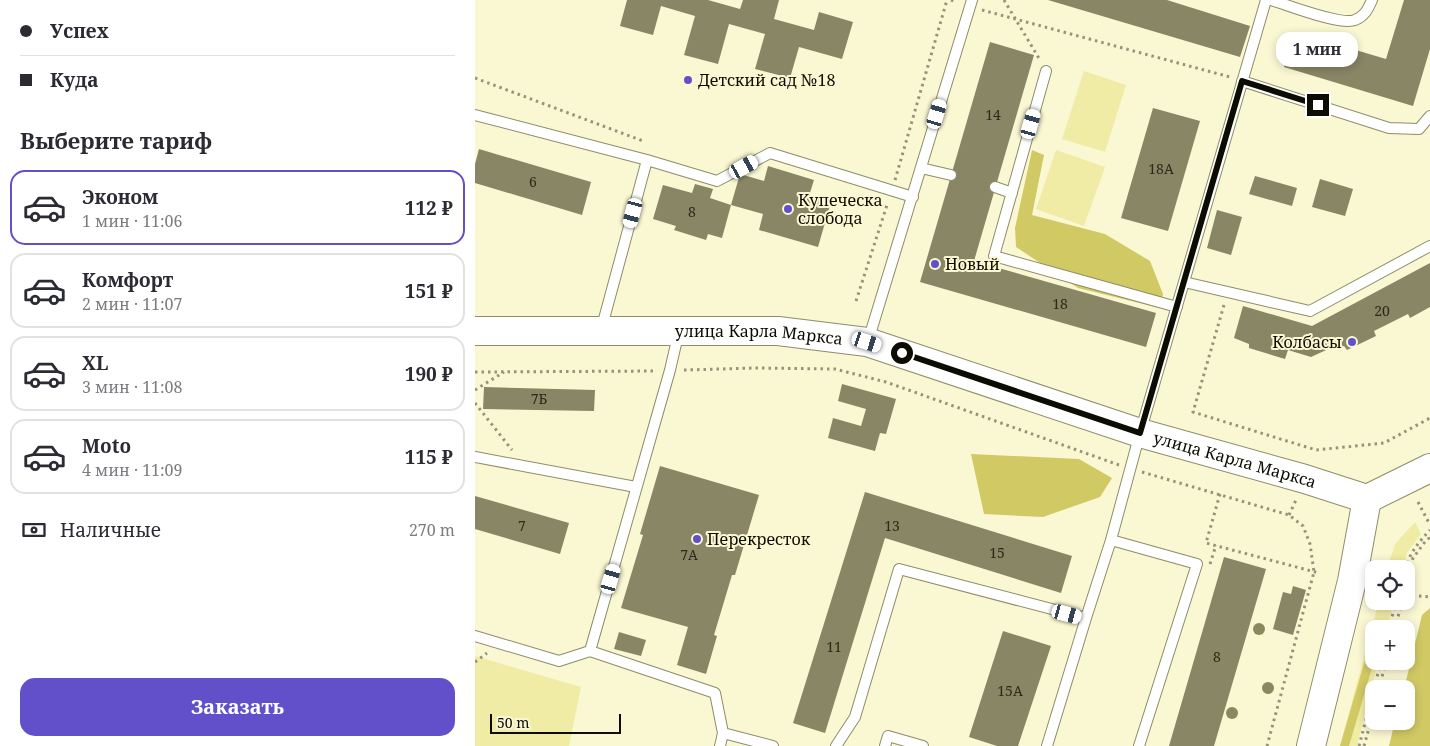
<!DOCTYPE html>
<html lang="ru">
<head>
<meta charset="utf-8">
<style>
	:root { --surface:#fff; --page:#f2f2f3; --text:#2b2b33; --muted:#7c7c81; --line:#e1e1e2; --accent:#6150c9 }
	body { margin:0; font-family:"Noto Serif",serif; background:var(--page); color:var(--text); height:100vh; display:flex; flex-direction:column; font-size:19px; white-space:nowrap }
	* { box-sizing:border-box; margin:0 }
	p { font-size:16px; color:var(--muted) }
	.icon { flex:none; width:28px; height:28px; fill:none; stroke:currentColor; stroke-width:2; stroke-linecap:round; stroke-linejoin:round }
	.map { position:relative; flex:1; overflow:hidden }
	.sheet { display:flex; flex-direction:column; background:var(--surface); width:475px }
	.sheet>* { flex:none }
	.hud { display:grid; align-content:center; height:110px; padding:0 20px; background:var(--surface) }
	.controls { position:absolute; left:890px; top:560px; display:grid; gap:10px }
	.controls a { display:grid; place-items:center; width:50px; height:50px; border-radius:10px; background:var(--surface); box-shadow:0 2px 8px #0003; font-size:25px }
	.scale { position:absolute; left:15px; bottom:12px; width:131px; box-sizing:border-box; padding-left:5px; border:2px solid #0d0c02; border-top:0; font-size:14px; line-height:18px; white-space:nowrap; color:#0d0c02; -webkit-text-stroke:4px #faf8d3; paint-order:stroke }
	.end { position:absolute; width:22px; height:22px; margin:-11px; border:6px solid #0d0c02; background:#fff; box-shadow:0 0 0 2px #fff }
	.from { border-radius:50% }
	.bubble { position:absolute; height:35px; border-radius:15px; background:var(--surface); box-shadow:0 2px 8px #0003; font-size:16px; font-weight:700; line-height:35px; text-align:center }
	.car { position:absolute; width:15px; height:30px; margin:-15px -8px; border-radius:6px; box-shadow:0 0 4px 1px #0007; background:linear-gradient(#fff 24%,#345 0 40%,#fff 0 76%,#345 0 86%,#fff 0) }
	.hud b { display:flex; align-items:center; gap:18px; height:48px; font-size:19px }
	.hud b+b { border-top:1px solid var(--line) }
	.hud i { width:12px; height:12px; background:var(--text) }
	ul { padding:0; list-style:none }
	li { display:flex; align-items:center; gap:15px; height:75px; margin:0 10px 8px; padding:0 10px; border:2px solid var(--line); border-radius:15px }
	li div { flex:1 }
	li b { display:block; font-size:19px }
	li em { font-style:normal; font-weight:700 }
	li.selected { border-color:var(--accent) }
	li>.icon { width:45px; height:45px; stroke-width:1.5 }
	h2 { padding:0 20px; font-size:22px; line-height:60px }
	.pay { display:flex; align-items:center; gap:12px; height:55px; padding:0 20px; font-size:19px }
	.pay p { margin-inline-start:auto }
	.action { display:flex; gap:10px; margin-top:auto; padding:10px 20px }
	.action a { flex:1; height:58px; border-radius:15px; background:var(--accent); color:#fff; font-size:20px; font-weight:700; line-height:58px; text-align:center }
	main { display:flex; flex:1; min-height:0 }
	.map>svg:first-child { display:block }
	.green { fill:#f0eba5 }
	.forest { fill:#d1c964 }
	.building { fill:#888665 }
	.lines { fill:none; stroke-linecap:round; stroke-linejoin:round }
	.lane-casing { stroke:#8e8c6a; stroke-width:12 }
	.secondary-casing { stroke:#8e8c6a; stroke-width:30 }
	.path { stroke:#95937a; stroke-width:3; stroke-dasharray:2.5 4; stroke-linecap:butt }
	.lane { stroke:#fff; stroke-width:10 }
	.secondary { stroke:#fff; stroke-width:28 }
	.tree { fill:#8b885f }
	.route { stroke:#0d0c02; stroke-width:6 }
	.poi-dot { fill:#6150c9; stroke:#faf8d3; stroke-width:2 }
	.labels { text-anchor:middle; stroke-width:4; stroke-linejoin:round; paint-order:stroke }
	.number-label { font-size:14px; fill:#2c2a1b }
	.poi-label { font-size:16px; fill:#0d0c02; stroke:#faf8d3; text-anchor:start }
	.street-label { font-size:16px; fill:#0d0c02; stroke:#faf8d3 }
</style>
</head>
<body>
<main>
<section class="sheet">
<div class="hud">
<b><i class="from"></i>Успех</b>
<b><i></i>Куда</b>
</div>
<h2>Выберите тариф</h2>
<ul>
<li class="selected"><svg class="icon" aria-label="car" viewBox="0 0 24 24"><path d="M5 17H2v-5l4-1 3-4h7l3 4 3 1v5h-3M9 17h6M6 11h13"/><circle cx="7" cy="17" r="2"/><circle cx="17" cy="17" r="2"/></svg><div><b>Эконом</b><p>1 мин · 11:06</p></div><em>112 ₽</em></li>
<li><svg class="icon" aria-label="car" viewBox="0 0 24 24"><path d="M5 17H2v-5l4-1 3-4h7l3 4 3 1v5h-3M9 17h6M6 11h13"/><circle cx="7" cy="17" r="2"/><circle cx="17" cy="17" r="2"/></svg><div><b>Комфорт</b><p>2 мин · 11:07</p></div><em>151 ₽</em></li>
<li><svg class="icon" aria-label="car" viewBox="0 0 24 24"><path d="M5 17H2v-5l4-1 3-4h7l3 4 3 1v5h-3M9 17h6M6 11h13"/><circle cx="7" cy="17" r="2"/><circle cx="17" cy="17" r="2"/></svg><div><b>XL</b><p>3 мин · 11:08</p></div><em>190 ₽</em></li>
<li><svg class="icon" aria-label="car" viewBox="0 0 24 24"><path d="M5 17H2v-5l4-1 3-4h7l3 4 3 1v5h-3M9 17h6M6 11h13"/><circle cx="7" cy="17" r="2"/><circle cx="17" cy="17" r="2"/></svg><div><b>Moto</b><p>4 мин · 11:09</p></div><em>115 ₽</em></li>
</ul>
<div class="pay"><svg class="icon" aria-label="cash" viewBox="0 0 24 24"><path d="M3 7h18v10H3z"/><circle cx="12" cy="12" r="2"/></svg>Наличные<p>270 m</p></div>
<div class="action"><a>Заказать</a></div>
</section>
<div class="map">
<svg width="955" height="746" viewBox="0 0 955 746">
	<rect width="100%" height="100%" fill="#faf8d3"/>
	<!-- green -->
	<path class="green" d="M609 71 651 85 630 152 587 139Z
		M581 150 630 167 609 226 561 209Z
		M940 522 946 534 932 553 928 569H912L920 544Z
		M904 601H919L912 629H899V661H903L882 746H865Z
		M0 656 106 687 94 746H0Z"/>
	<!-- forest -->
	<path class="forest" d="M557 150 569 155 557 215 630 234 675 261 688 294 685 308 603 288 541 247 540 228Z
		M496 454 604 459 637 478 625 497 568 517 509 514Z
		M955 608V746H914L920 721H931V689H929L947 615Z
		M895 643 899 651V661L874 746H865Z"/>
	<!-- building -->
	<path class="building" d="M152 0H233L265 9 268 0H304L299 19 339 30 344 12 378 22 367 59 324 47 315 78 280 69 290 34 254 24 243 64 209 55 220 16 186 6 178 35 145 26Z
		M573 0H692L775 26 765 57Z
		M929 0H955V49L938 106 809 67 820 32 911 59Z
		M515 42 559 55 499 261 681 313 671 347 445 282Z
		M678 108 725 121 693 231 646 218Z
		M4 149 116 182 107 215 0 183V164Z
		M293 166 339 180 334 196 356 202 343 247 284 230 288 214 256 205 265 174 289 181Z
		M780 176 822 188 817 206 774 194Z
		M845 179 878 189 870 216 837 207Z
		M220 184 238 189 235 198 256 205 247 238 233 234 231 240 199 230 201 226 178 219 188 185 217 193Z
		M742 210 767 217 756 255 732 248Z
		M955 263V307L935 318 933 314 899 331 901 336 872 350 869 346 863 349 860 346 836 357 813 350 810 359 774 348V344L759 338 768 306 837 326Z
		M367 384 421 399 411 434 405 433 400 451 353 438 358 418 386 426 391 409 363 401Z
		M9 387 120 390 119 411 8 409Z
		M185 466 284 495 260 575H257L239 635 242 636 231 674 202 665 213 627 146 608 168 535 165 534Z
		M390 492 597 556 586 593 410 538 350 733 318 723Z
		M0 496 94 523 85 554 0 529Z
		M749 557 791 569 739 746H694Z
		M818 586 831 590 818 635 798 629 808 592 816 594Z
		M528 631 576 646 543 746H522L494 737Z
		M144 632 171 640 166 656 139 649Z"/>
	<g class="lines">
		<defs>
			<path id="lane" d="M796 0C813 5 866 26 880 20 890 16 893 9 897 0
				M571 71 519 256 702 307
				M767 81 914 128 944 129 955 116
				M0 115 172 160 126 330
				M172 160 242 181 295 153 438 197
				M446 168 476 175
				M520 187 537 193
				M709 282 835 311 955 246
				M204 331 195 370 115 651 240 693 248 733 245 746
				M393 341 497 0
				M0 457 161 487
				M636 540 722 564 664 746
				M0 636 84 661 115 651
				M248 733 298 746
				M361 746 380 717 424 569 611 618 636 540 665 433 791 0
				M410 746 413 736 448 746
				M572 746 611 618"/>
			<g id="secondary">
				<path id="s1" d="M0 331H303L392 342 665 433 830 479 892 499 955 468"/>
				<path d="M836 746 877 581 892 499"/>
			</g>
		</defs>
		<!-- lane casing -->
		<use href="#lane" class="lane-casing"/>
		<!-- secondary casing -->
		<use href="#secondary" class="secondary-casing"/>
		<!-- path -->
		<path class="path" d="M476 0 482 2
			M529 0 565 60
			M507 10 755 77
			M0 78 168 141
			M420 180 472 0
			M381 301 413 202
			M749 305 718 412 841 450 909 443 955 418
			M209 370 280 368 360 369 411 382 644 465
			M0 372 182 371
			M0 390 29 372
			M0 403 37 450
			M667 472 814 515 828 526 835 544 839 572 792 746
			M745 494 731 543 844 573
			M943 502 955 525
			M814 515 821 500
			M735 564 741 545
			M930 569C935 552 944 542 955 530
			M931 585 938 558 952 539 955 538
			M931 595 955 597
			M914 629 921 601
			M920 629 927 601
			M0 662 12 653
			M899 689 906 661
			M904 689 911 661
			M884 746 899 689
			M889 746 899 710"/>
		<!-- lane -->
		<use href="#lane" class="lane"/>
		<!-- secondary -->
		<use href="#secondary" class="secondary"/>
	</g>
	<!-- trees -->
	<g class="tree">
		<circle cx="784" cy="629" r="6"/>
		<circle cx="793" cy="688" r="6"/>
		<circle cx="757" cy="713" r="6"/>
	</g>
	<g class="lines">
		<!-- route -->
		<path class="route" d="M427 353 665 433 767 81 843 105"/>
	</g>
	<!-- markers -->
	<g class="poi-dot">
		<circle cx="213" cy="80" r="5"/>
		<circle cx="313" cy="209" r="5"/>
		<circle cx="460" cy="264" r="5"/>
		<circle cx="877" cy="342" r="5"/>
		<circle cx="222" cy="539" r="5"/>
	</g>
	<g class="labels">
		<!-- number labels -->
		<g class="number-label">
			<text x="518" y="120">14</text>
			<text x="686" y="174">18А</text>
			<text x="58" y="187">6</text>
			<text x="217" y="217">8</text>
			<text x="585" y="309">18</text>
			<text x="907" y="316">20</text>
			<text x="64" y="404">7Б</text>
			<text x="47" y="531">7</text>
			<text x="417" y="531">13</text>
			<text x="522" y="558">15</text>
			<text x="214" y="560">7А</text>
			<text x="359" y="652">11</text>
			<text x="742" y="662">8</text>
			<text x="535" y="696">15А</text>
		</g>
		<!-- poi labels -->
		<g class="poi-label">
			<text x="223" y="86">Детский сад №18</text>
			<text x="323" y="206">Купеческа<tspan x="323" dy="18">слобода</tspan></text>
			<text x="470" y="270">Новый</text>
			<text x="867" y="348" text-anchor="end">Колбасы</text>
			<text x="232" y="545">Перекресток</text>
		</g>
		<!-- street labels -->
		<g class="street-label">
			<text dy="6" stroke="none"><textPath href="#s1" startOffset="284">улица Карла Маркса</textPath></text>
			<text dy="6" stroke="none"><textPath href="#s1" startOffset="779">улица Карла Маркса</textPath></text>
		</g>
	</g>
</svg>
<div class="controls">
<a><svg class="icon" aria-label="locate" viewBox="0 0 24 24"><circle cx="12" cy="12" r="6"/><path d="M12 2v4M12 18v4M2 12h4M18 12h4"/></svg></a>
<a>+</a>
<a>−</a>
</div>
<div class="scale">50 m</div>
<i class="end from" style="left:427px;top:353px"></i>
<i class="end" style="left:843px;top:105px"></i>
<div class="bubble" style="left:801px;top:32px;width:82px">1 мин</div>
<i class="car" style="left:462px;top:114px;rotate:17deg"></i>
<i class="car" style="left:556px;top:124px;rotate:16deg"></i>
<i class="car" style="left:269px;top:167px;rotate:61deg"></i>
<i class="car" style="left:158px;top:213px;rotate:195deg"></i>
<i class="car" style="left:392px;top:342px;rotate:108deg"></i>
<i class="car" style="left:136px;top:579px;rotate:16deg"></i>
<i class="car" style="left:592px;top:614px;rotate:105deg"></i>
</div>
</main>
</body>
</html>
